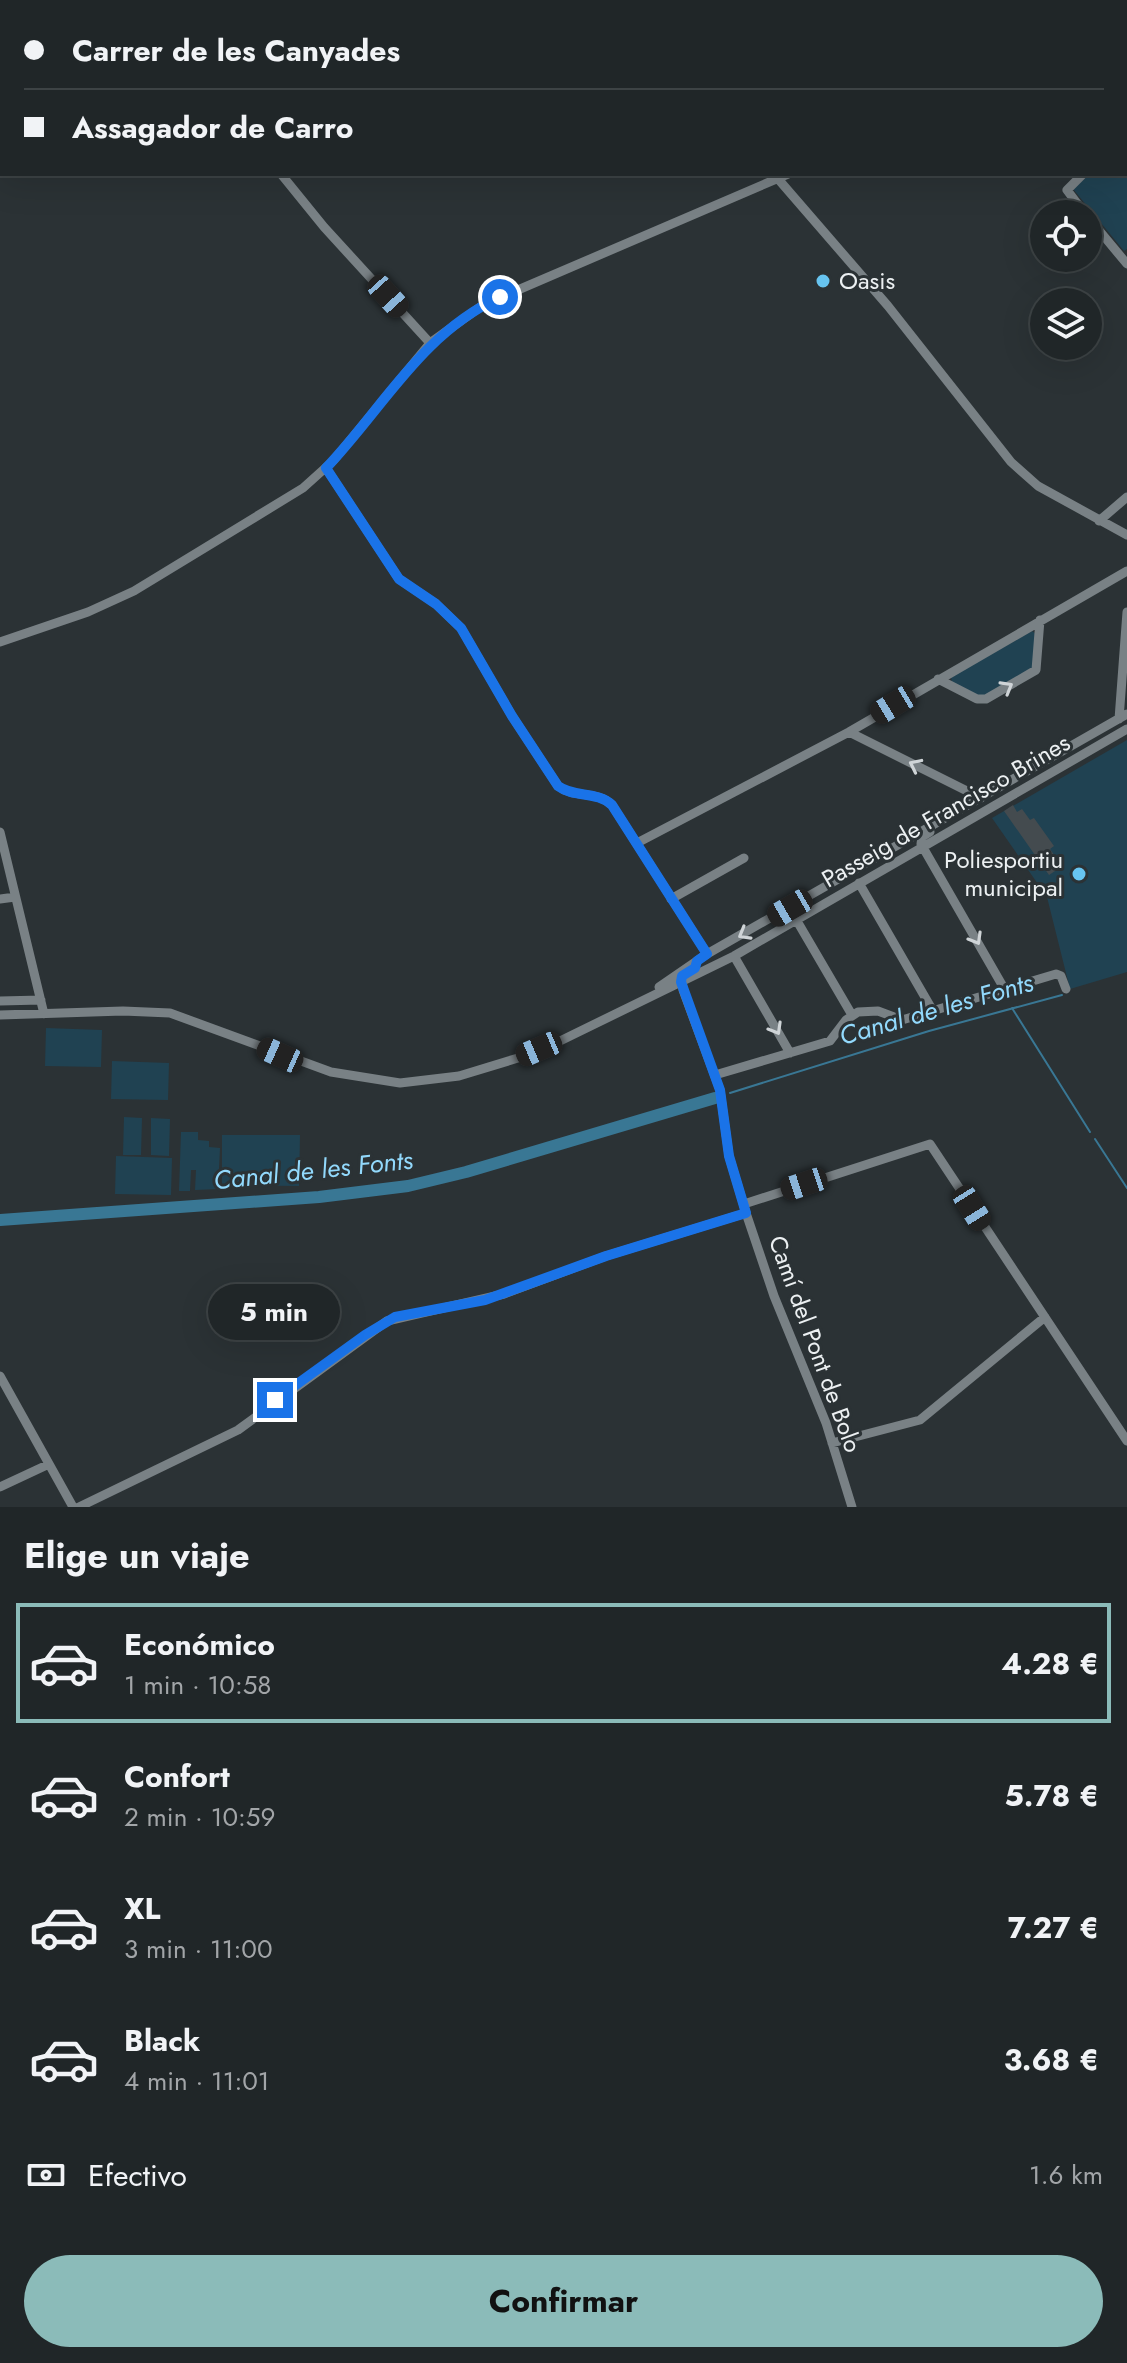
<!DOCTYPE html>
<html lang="es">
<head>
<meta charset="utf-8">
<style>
	:root { --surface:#202628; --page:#282e30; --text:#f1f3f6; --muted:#a2a5a8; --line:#3d4345; --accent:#8bbbb9 }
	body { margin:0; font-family:Jost,sans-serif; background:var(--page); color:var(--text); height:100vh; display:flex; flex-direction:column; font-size:30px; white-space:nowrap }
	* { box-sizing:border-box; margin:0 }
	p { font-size:26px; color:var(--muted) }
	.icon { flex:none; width:44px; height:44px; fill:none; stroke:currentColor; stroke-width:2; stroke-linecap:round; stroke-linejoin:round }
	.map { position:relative; height:1507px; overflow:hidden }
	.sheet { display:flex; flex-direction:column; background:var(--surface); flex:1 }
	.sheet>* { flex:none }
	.top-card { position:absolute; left:0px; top:0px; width:1128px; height:176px; box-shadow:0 8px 32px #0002,0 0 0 2px var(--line); display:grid; align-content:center; height:176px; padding:0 24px; background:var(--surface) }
	.controls { position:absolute; left:1030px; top:200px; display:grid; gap:16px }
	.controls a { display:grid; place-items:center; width:72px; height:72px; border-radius:50%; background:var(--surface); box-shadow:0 8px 32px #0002,0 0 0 2px var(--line); font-size:40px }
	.end { position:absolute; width:36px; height:36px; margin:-18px; border:10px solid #1a73e8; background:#fff; box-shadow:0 0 0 4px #fff }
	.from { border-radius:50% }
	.bubble { position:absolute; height:56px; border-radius:28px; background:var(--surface); box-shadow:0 8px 32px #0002,0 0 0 2px var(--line); font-size:26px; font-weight:700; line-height:56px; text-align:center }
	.car { position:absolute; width:24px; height:48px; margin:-24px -12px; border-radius:10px; box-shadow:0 0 6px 2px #0007; background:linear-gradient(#222 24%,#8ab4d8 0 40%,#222 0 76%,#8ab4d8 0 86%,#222 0) }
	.top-card b { display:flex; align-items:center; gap:28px; height:76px; font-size:30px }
	.top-card b+b { border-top:2px solid var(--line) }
	.top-card i { width:20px; height:20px; background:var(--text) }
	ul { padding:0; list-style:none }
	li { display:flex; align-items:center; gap:24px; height:120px; margin:0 16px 12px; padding:0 8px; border:4px solid transparent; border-radius:0px }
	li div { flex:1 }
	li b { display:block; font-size:30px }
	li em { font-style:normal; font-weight:700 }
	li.selected { border-color:var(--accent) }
	li>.icon { width:72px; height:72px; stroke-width:1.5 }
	h2 { padding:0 24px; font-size:36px; line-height:96px }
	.pay { display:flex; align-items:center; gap:20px; height:88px; padding:0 24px; font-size:30px }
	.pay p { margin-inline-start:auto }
	.button { display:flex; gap:16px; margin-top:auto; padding:16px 24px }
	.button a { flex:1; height:92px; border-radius:48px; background:var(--accent); color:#111; font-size:32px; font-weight:700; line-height:92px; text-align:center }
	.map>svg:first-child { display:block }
	.green { fill:#204252 }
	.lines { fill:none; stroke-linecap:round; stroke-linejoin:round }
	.stream { stroke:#397794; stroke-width:2 }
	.river { stroke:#397794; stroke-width:12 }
	.building { fill:#444b4f }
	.minor { stroke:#798185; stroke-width:9 }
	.oneway { stroke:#cfd4d7 }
	.route { stroke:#1a73e8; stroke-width:10 }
	.poi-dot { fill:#67c4f0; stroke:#2b3235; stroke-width:3 }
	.labels { text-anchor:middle; stroke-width:6; stroke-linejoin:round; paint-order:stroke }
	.poi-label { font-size:24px; fill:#ecf0f2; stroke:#2b3235; text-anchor:start }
	.street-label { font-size:24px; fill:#ecf0f2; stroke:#2b3235 }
	.water-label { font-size:26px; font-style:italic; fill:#92d9fc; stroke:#2b3235 }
</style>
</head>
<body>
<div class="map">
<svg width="1127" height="1507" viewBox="0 0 1127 1507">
	<rect width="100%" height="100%" fill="#2b3235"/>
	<!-- green -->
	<path class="green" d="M1090 174 1127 177V249L1124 251 1073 189Z
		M1032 631 1036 634 1034 668 983 698 952 683 951 677Z
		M1127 740V972L1070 989 1047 897 992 818Z
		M46 1028 102 1030 101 1067 45 1066Z
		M112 1061 169 1063 168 1100 111 1099Z
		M124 1117 142 1118 141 1155H123Z
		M151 1118 170 1119 169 1156 151 1155Z
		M181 1132H198V1140L209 1141V1147L220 1148 218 1189 195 1190 196 1170H191L190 1191H179Z
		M222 1135H300L299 1186 222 1185Z
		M116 1156 172 1158 171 1195 115 1194Z"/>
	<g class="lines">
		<!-- stream -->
		<path class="stream" d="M1012 1008 1090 1132
			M730 1093 929 1031 1062 995
			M1095 1139 1127 1188"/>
		<!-- river -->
		<path class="river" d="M0 1220 319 1197 408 1186 466 1172 715 1098"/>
	</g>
	<!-- building -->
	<path class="building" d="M1013 805 1017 812 1022 809 1030 820 1034 818 1054 846 1050 849 1059 862 1054 864 1058 869 1049 875 1004 811Z"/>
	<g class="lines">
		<!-- minor -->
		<path class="minor" d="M152 0 154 2
			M980 2 982 0
			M1126 135H1127
			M1126 166 1127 167
			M281 174 324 227 430 343
			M1083 174 1067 190 1085 214
			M779 180 888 306 1011 462 1038 486 1127 535
			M1088 217 1127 264
			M326 468 399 579 436 604 461 628 512 716 558 786C574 799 597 790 612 805L707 954
			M1099 521 1127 497
			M0 642 88 612 134 591 303 488 333 461 430 343 483 305 788 174
			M938 679 977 699H986L1036 670 1040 620
			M1119 719 1127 612
			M849 732 981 798
			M0 832 44 1014
			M930 832 922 837 921 844 1005 990
			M637 843 849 732 1127 571
			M859 883 933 1011
			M0 899 15 897
			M671 899 744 858
			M797 921 852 1015
			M734 956 790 1053
			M682 977 683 990 720 1090 729 1156 746 1213 774 1296 826 1423 852 1507
			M659 987 707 954 1127 714
			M0 1001 41 1000
			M0 1015 123 1011 170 1013 331 1072 400 1083 459 1076 518 1058 560 1041 734 956 1127 729
			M715 1075 830 1041 846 1020 858 1012 878 1011 902 1020 1056 974 1061 976 1066 989
			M744 1204 930 1144 1127 1441
			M0 1376 73 1507
			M832 1443 920 1420 1045 1317
			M0 1487 47 1465
			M79 1507 238 1430 387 1321 504 1294 606 1256 746 1213"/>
	</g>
	<!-- one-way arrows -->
	<defs><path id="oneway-chevron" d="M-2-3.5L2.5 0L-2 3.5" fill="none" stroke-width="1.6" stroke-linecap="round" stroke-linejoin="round" transform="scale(2)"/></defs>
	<g class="oneway">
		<use href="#oneway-chevron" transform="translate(1007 687) rotate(-30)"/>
		<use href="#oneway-chevron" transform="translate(915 765) rotate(-154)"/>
		<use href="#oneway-chevron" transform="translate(744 934) rotate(150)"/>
		<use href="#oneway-chevron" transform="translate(976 939) rotate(60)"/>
		<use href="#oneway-chevron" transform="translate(776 1029) rotate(60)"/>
	</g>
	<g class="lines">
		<!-- route -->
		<path class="route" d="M275 1400 365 1335 395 1317 485 1300 606 1256 746 1213 729 1156 720 1090 681 982 682 976 695 968 697 961 707 954 612 805C597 791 574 798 558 786L512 716 461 628 436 604 399 579 326 468C384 407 421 334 500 297"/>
	</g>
	<!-- markers -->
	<g class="poi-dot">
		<circle cx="823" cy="281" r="8"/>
		<circle cx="1079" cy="874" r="8"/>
	</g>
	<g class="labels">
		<!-- poi labels -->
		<g class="poi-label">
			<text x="839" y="289">Oasis</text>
			<text x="1063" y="868" text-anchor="end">Poliesportiu<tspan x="1063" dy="28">municipal</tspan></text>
		</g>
		<!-- street labels -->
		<g class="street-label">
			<text transform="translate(946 811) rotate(-30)" y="8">Passeig de Francisco Brines</text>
			<text transform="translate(815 1344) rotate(70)" y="8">Camí del Pont de Bolo</text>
		</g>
		<!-- water labels -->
		<g class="water-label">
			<text transform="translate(936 1009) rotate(-16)" y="9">Canal de les Fonts</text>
			<text transform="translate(313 1170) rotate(-6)" y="9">Canal de les Fonts</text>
		</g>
	</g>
</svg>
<div class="controls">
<a><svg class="icon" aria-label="locate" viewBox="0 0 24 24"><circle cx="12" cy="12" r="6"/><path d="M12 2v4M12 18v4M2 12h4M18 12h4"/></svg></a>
<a><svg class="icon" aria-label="layers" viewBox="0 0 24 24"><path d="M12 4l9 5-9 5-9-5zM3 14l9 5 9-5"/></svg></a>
</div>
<i class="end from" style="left:500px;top:297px"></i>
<i class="end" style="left:275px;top:1400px"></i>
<div class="bubble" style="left:208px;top:1284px;width:132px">5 min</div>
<i class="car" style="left:388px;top:296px;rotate:138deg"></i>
<i class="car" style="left:893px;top:705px;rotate:239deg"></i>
<i class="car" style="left:790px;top:908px;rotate:240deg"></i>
<i class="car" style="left:539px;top:1049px;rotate:247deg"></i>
<i class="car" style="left:280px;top:1055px;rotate:294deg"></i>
<i class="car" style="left:804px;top:1184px;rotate:252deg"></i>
<i class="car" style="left:972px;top:1208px;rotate:148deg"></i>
<div class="top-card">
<b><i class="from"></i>Carrer de les Canyades</b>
<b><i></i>Assagador de Carro</b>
</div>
</div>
<section class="sheet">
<h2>Elige un viaje</h2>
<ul>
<li class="selected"><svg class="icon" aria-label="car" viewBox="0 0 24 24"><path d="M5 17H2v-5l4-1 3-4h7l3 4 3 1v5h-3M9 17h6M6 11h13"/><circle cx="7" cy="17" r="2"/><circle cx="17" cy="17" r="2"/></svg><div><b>Económico</b><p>1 min · 10:58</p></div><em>4.28 €</em></li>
<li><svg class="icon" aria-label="car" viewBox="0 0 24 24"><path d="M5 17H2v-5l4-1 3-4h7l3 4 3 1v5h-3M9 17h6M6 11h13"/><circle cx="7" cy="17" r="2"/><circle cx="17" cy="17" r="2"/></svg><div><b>Confort</b><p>2 min · 10:59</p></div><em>5.78 €</em></li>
<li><svg class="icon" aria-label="car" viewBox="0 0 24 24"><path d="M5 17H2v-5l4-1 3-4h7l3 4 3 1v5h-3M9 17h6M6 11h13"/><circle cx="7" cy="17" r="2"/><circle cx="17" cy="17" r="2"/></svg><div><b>XL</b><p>3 min · 11:00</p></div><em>7.27 €</em></li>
<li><svg class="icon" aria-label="car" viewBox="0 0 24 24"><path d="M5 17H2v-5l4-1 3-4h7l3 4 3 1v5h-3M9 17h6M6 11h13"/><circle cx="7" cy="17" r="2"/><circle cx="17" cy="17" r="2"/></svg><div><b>Black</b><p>4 min · 11:01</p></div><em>3.68 €</em></li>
</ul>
<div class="pay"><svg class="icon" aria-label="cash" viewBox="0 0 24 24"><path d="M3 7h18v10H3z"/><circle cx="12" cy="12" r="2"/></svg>Efectivo<p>1.6 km</p></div>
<div class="button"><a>Confirmar</a></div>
</section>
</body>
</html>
